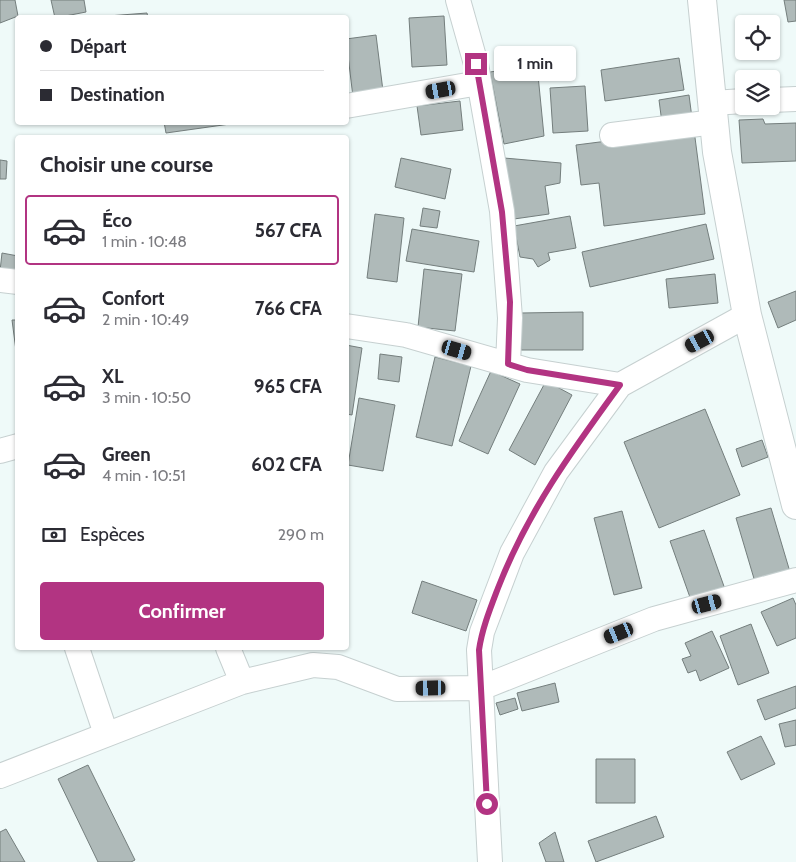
<!DOCTYPE html>
<html lang="fr">
<head>
<meta charset="utf-8">
<style>
	:root { --surface:#fff; --page:#f2f2f3; --text:#2b2b33; --muted:#7c7c81; --line:#e1e1e2; --accent:#b23482 }
	body { margin:0; font-family:Cabin,sans-serif; background:var(--page); color:var(--text); height:100vh; display:flex; flex-direction:column; font-size:19px; white-space:nowrap }
	* { box-sizing:border-box; margin:0 }
	p { font-size:16px; color:var(--muted) }
	.icon { flex:none; width:28px; height:28px; fill:none; stroke:currentColor; stroke-width:2; stroke-linecap:round; stroke-linejoin:round }
	.map { position:relative; flex:1; overflow:hidden }
	.sheet { position:absolute; left:15px; top:135px; width:334px; height:515px; display:flex; flex-direction:column; background:var(--surface); border-radius:5px; box-shadow:0 1px 4px #0004 }
	.sheet>* { flex:none }
	.hud { position:absolute; left:15px; top:15px; width:334px; height:110px; border-radius:5px; box-shadow:0 1px 4px #0004; display:grid; align-content:center; height:110px; padding:0 25px; background:var(--surface) }
	.controls { position:absolute; left:735px; top:15px; display:grid; gap:10px }
	.controls a { display:grid; place-items:center; width:45px; height:45px; border-radius:5px; background:var(--surface); box-shadow:0 1px 4px #0004; font-size:25px }
	.end { position:absolute; width:22px; height:22px; margin:-11px; border:6px solid #b23482; background:#fff; box-shadow:0 0 0 2px #fff }
	.from { border-radius:50% }
	.bubble { position:absolute; height:35px; border-radius:5px; background:var(--surface); box-shadow:0 1px 4px #0004; font-size:16px; font-weight:700; line-height:35px; text-align:center }
	.car { position:absolute; width:15px; height:30px; margin:-15px -8px; border-radius:6px; box-shadow:0 0 4px 1px #0007; background:linear-gradient(#222 24%,#8ab4d8 0 40%,#222 0 76%,#8ab4d8 0 86%,#222 0) }
	.hud b { display:flex; align-items:center; gap:18px; height:48px; font-size:19px }
	.hud b+b { border-top:1px solid var(--line) }
	.hud i { width:12px; height:12px; background:var(--text) }
	ul { padding:0; list-style:none }
	li { display:flex; align-items:center; gap:15px; height:70px; margin:0 10px 8px; padding:0 15px; border:2px solid transparent; border-radius:5px }
	li div { flex:1 }
	li b { display:block; font-size:19px }
	li em { font-style:normal; font-weight:700 }
	li.on { border-color:var(--accent) }
	li>.icon { width:45px; height:45px; stroke-width:1.5 }
	h2 { padding:0 25px; font-size:22px; line-height:60px }
	.pay { display:flex; align-items:center; gap:12px; height:55px; padding:0 25px; font-size:19px }
	.pay p { margin-inline-start:auto }
	.cta { display:flex; gap:10px; margin-top:auto; padding:10px 25px }
	.cta a { flex:1; height:58px; border-radius:5px; background:var(--accent); color:#fff; font-size:20px; font-weight:700; line-height:58px; text-align:center }
	.map>svg:first-child { display:block }
	.building { fill:#afbab9; stroke:#747e7d }
	.lines { fill:none; stroke-linecap:round; stroke-linejoin:round }
	.minor-casing { stroke:#c6d0d0; stroke-width:26 }
	.tertiary-casing { stroke:#c6d0d0; stroke-width:30 }
	.minor { stroke:#fff; stroke-width:24 }
	.tertiary { stroke:#fff; stroke-width:28 }
	.route { stroke:#b23482; stroke-width:6 }
</style>
</head>
<body>
<div class="map">
<svg width="796" height="862" viewBox="0 0 796 862">
	<rect width="100%" height="100%" fill="#effaf9"/>
	<!-- building -->
	<path class="building" d="M0 0H15L18 16 0 23Z
		M51 0H84L86 12 55 18Z
		M784 0H796V21L788 22Z
		M147 13 148 18H108V16Z
		M444 16 447 65 412 67 409 18Z
		M376 35 383 91 353 97 346 39Z
		M679 58 684 90 605 101 601 70Z
		M537 65 544 136 504 144 490 72Z
		M585 86 588 131 553 133 550 88Z
		M689 95 692 118 662 123 659 100Z
		M460 101 463 130 421 135 417 106Z
		M763 119 765 124 796 123V161L742 163 739 120Z
		M164 122H229L230 124 166 133Z
		M694 130 705 214 604 226 599 183 581 185 576 145Z
		M401 158 451 169 445 199 395 187Z
		M504 158 561 163 560 183 545 186 549 214 514 219Z
		M0 160 7 161 6 179H0Z
		M423 208 440 211 437 228 420 226Z
		M375 214 404 218 397 282 367 278Z
		M570 216 576 248 548 253 550 260 538 267 533 259 520 257 514 226Z
		M706 224 714 259 590 287 582 252Z
		M412 229 479 241 474 272 406 261Z
		M2 253 18 256V274L0 271Z
		M424 269 462 274 455 331 418 327Z
		M715 274 718 303 669 308 666 279Z
		M796 291V320L778 328 768 302Z
		M583 312V350H521V313Z
		M12 320H18V366Z
		M346 345 362 348 352 415 346 414Z
		M380 354 402 357 399 382 378 379Z
		M435 357 471 366 452 446 416 437Z
		M491 371 520 384 488 454 459 441Z
		M546 381 572 395 535 465 509 450Z
		M359 398 395 405 383 471 348 465Z
		M705 409 740 495 659 528 624 442Z
		M762 440 768 457 742 467 736 449Z
		M771 508 790 572 755 582 736 518Z
		M622 511 642 588 614 595 594 518Z
		M704 530 726 592 692 603 670 541Z
		M422 581 477 600 466 631 412 613Z
		M793 598 796 605V638L777 646 761 612Z
		M751 624 769 673 738 685 720 636Z
		M712 631 729 668 700 681 696 670 688 673 682 659 691 656 685 643Z
		M555 683 559 702 522 711 517 693Z
		M796 686V708L765 720 757 700Z
		M515 698 518 709 500 715 496 703Z
		M796 720V745L785 747 779 724Z
		M761 736 775 764 741 780 727 752Z
		M596 759H635V803H596Z
		M88 765 135 860 131 862H98L58 779Z
		M656 816 664 837 596 862 588 841Z
		M6 829 25 862H0V832Z
		M555 832 564 862H546L539 843Z"/>
	<g class="lines">
		<defs>
			<path id="minor" d="M458 0 476 64 502 211 510 318 508 364
				M771 100 796 99
				M712 103 744 101
				M346 106 479 83
				M612 135 714 122
				M0 280 18 282
				M346 326 406 335 527 370 620 385
				M0 451 18 446
				M77 648 106 734
				M228 648 242 682
				M0 776 242 682 313 665 338 667 397 689 481 688 654 619 796 580
				M490 862 479 650 482 632 512 553 556 472 620 385 747 315"/>
			<path id="tertiary" d="M702 0 717 152 747 315 796 505"/>
		</defs>
		<!-- minor casing -->
		<use href="#minor" class="minor-casing"/>
		<!-- tertiary casing -->
		<use href="#tertiary" class="tertiary-casing"/>
		<!-- minor -->
		<use href="#minor" class="minor"/>
		<!-- tertiary -->
		<use href="#tertiary" class="tertiary"/>
	</g>
	<g class="lines">
		<!-- route -->
		<path class="route" d="M476 64 502 212 510 302 508 364 527 370 620 385C571 452 528 511 498 588 490 609 482 629 479 650L487 804"/>
	</g>
</svg>
<div class="controls">
<a><svg class="icon" aria-label="locate" viewBox="0 0 24 24"><circle cx="12" cy="12" r="6"/><path d="M12 2v4M12 18v4M2 12h4M18 12h4"/></svg></a>
<a><svg class="icon" aria-label="layers" viewBox="0 0 24 24"><path d="M12 4l9 5-9 5-9-5zM3 14l9 5 9-5"/></svg></a>
</div>
<i class="end from" style="left:487px;top:804px"></i>
<i class="end" style="left:476px;top:64px"></i>
<div class="bubble" style="left:494px;top:46px;width:82px">1 min</div>
<i class="car" style="left:441px;top:90px;rotate:260deg"></i>
<i class="car" style="left:700px;top:341px;rotate:242deg"></i>
<i class="car" style="left:457px;top:350px;rotate:106deg"></i>
<i class="car" style="left:707px;top:604px;rotate:75deg"></i>
<i class="car" style="left:619px;top:633px;rotate:248deg"></i>
<i class="car" style="left:431px;top:688px;rotate:269deg"></i>
<div class="hud">
<b><i class="from"></i>Départ</b>
<b><i></i>Destination</b>
</div>
<section class="sheet">
<h2>Choisir une course</h2>
<ul>
<li class="on"><svg class="icon" aria-label="car" viewBox="0 0 24 24"><path d="M5 17H2v-5l4-1 3-4h7l3 4 3 1v5h-3M9 17h6M6 11h13"/><circle cx="7" cy="17" r="2"/><circle cx="17" cy="17" r="2"/></svg><div><b>Éco</b><p>1 min · 10:48</p></div><em>567 CFA</em></li>
<li><svg class="icon" aria-label="car" viewBox="0 0 24 24"><path d="M5 17H2v-5l4-1 3-4h7l3 4 3 1v5h-3M9 17h6M6 11h13"/><circle cx="7" cy="17" r="2"/><circle cx="17" cy="17" r="2"/></svg><div><b>Confort</b><p>2 min · 10:49</p></div><em>766 CFA</em></li>
<li><svg class="icon" aria-label="car" viewBox="0 0 24 24"><path d="M5 17H2v-5l4-1 3-4h7l3 4 3 1v5h-3M9 17h6M6 11h13"/><circle cx="7" cy="17" r="2"/><circle cx="17" cy="17" r="2"/></svg><div><b>XL</b><p>3 min · 10:50</p></div><em>965 CFA</em></li>
<li><svg class="icon" aria-label="car" viewBox="0 0 24 24"><path d="M5 17H2v-5l4-1 3-4h7l3 4 3 1v5h-3M9 17h6M6 11h13"/><circle cx="7" cy="17" r="2"/><circle cx="17" cy="17" r="2"/></svg><div><b>Green</b><p>4 min · 10:51</p></div><em>602 CFA</em></li>
</ul>
<div class="pay"><svg class="icon" aria-label="cash" viewBox="0 0 24 24"><path d="M3 7h18v10H3z"/><circle cx="12" cy="12" r="2"/></svg>Espèces<p>290 m</p></div>
<div class="cta"><a>Confirmer</a></div>
</section>
</div>
</body>
</html>
